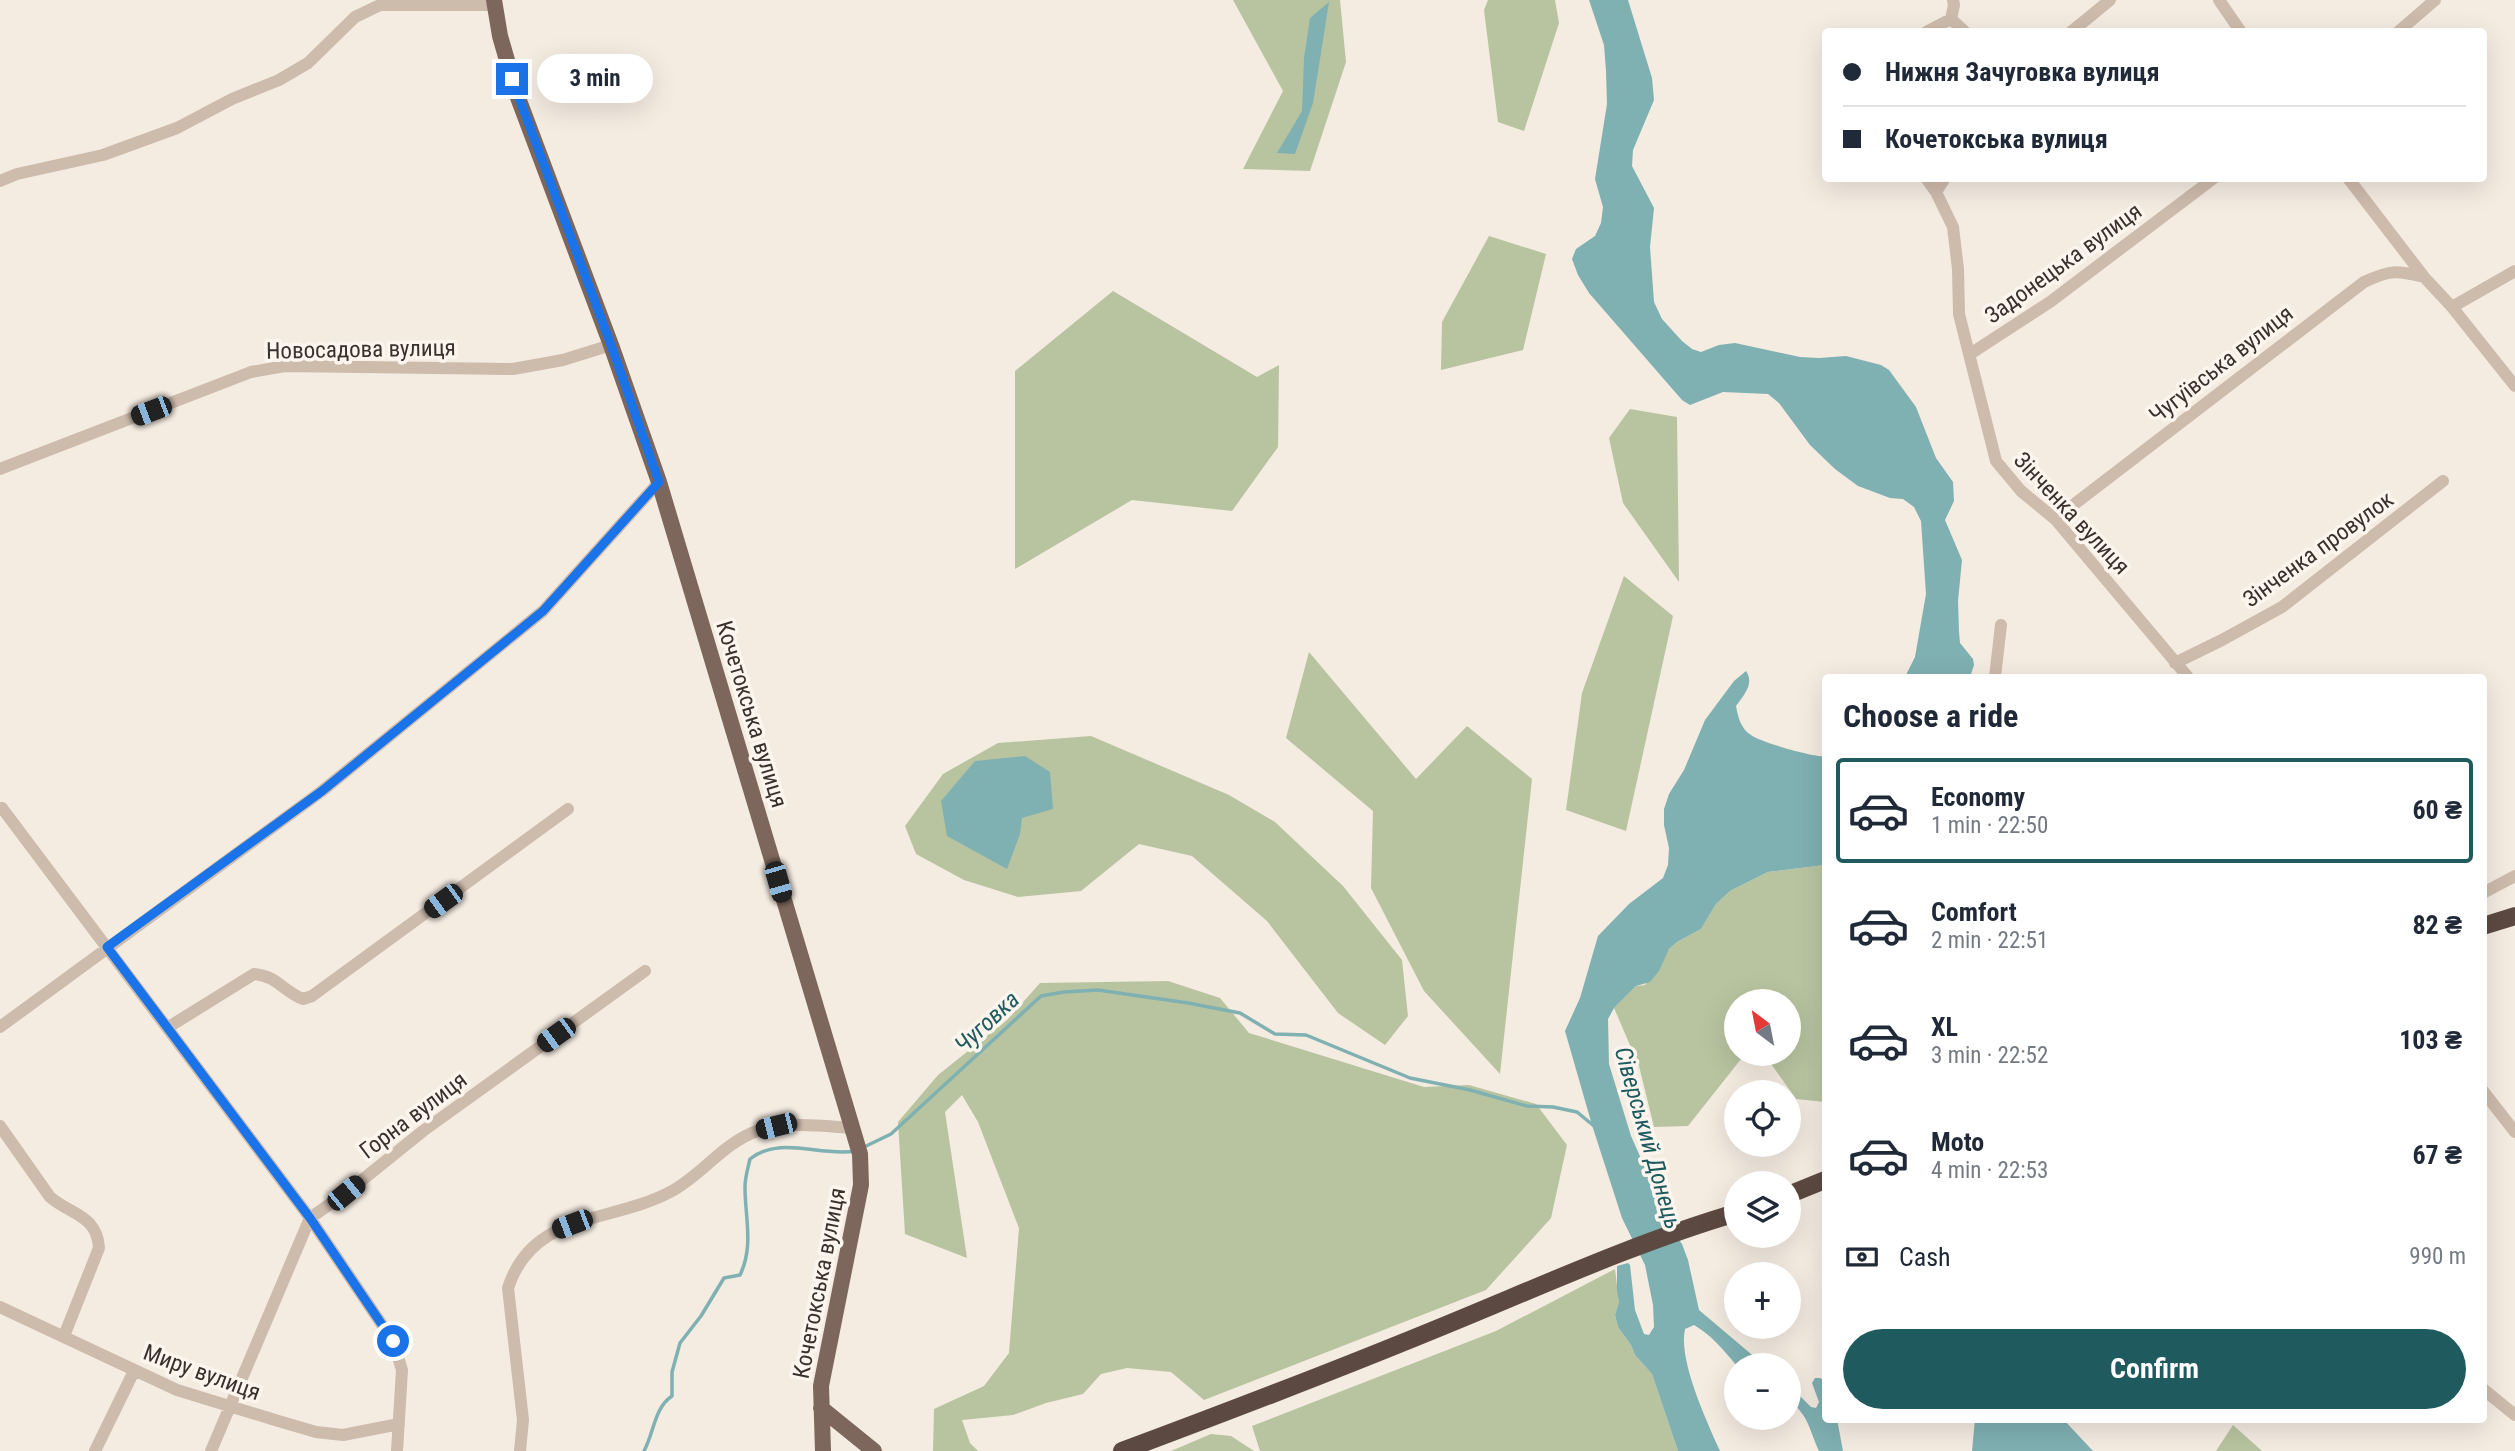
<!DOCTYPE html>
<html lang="en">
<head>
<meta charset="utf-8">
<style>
	:root { --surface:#fff; --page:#f6f6f7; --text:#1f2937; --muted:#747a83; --line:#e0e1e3; --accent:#1f5a5e }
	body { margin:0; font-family:"Roboto Condensed",sans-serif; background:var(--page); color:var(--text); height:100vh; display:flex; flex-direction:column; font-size:26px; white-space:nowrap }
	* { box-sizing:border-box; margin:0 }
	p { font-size:23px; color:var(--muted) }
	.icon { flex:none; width:38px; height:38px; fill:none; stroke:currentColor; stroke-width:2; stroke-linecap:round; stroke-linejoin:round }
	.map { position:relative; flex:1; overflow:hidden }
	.sheet { position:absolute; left:1822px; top:674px; width:665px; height:749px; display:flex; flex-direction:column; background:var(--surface); border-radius:7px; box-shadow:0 7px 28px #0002 }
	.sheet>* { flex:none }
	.hud { position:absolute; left:1822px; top:28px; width:665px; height:154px; border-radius:7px; box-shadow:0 7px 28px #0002; display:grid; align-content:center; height:154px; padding:0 21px; background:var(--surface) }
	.needle { width:46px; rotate:328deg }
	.buttons { position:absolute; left:1724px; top:989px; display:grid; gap:14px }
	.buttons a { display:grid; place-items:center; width:77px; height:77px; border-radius:50%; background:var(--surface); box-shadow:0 7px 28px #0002; font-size:35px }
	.end { position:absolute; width:32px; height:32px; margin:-16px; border:9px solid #1a73e8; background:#fff; box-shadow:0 0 0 4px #fff }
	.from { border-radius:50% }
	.bubble { position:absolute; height:49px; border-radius:24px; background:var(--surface); box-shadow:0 7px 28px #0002; font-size:23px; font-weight:700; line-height:49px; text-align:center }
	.car { position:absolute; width:21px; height:42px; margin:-21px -10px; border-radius:9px; box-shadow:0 0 5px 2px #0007; background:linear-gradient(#222 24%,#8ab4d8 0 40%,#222 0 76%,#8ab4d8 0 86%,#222 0) }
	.hud b { display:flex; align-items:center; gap:24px; height:66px; font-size:26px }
	.hud b+b { border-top:2px solid var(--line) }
	.hud i { width:18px; height:18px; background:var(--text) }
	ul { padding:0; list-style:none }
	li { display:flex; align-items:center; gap:21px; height:105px; margin:0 14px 10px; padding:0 7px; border:4px solid transparent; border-radius:7px }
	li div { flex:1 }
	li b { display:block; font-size:26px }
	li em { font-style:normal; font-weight:700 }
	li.selected { border-color:var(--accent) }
	li>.icon { width:63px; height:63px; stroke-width:1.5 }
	h2 { padding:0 21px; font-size:32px; line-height:84px }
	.pay { display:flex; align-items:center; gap:18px; height:77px; padding:0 21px; font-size:26px }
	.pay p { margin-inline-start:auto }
	.primary-button { display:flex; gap:14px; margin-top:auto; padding:14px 21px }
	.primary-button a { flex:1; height:80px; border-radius:42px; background:var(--accent); color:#fff; font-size:28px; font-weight:700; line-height:80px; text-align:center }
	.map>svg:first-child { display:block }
	.green { fill:#b8c4a0 }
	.water { fill:#7fb0b2 }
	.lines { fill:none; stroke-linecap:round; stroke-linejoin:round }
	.stream { stroke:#7fb0b2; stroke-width:3.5 }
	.minor { stroke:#cdbbac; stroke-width:12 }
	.major { stroke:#7d675c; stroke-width:16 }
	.highway { stroke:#5c4a42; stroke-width:18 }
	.route { stroke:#1a73e8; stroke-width:9 }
	.labels { text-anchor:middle; stroke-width:7; stroke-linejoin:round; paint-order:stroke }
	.street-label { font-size:23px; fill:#3b302b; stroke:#fbf5ee }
	.water-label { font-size:24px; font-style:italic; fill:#1f5a5e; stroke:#fbf5ee }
</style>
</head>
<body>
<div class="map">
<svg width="2515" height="1451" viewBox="0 0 2515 1451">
	<rect width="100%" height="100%" fill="#f4ebe1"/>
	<!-- green -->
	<path class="green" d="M1233 0H1340L1346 62 1310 171 1243 169 1283 91Z
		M1488 0H1555L1559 23 1524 131 1498 122 1484 10Z
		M1489 236 1546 254 1523 350 1441 370 1442 322Z
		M1113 291 1257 377 1279 365 1278 447 1232 511 1132 500 1015 569V371Z
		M1630 409 1677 417 1679 582 1623 503 1609 438Z
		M1624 576 1673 616 1626 831 1566 810 1582 693Z
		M1309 652 1416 779 1467 726 1532 779 1500 1074 1424 991 1371 888 1373 811 1286 738Z
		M1091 736 1229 795 1275 822 1343 886 1402 960 1408 1016 1385 1045 1338 1013 1267 921 1192 856 1139 844 1081 891 1018 897 964 880 916 854 905 826 943 774 998 743Z
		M1825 865V1102L1796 1099 1764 1054H1788V1001H1736V1054H1745L1688 1126 1654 1127 1639 1066 1614 1008 1636 986 1645 985 1669 949 1677 942 1701 929 1716 904 1730 891 1768 872Z
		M1168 981 1220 998 1249 1033 1424 1087 1469 1085 1536 1104 1567 1145 1551 1218 1486 1290 1204 1400 1171 1372 1127 1368 1101 1374 1083 1394 1046 1403 1013 1415 962 1420 970 1443 978 1451H933L934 1409 984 1386 1009 1353 1019 1228 978 1122 962 1095 945 1112 967 1258 905 1234 898 1122 938 1075 1007 1020 1040 983Z
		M1615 1269 1619 1302 1615 1315 1618 1327 1631 1345 1635 1355 1652 1374 1678 1451H1260L1252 1426 1496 1331Z
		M2233 1425 2262 1451H2216Z
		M1211 1434 1231 1436 1254 1451H1171Z"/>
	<!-- water -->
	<path class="water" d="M1589 0H1628L1652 78 1654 100 1633 150 1632 166 1654 208 1650 247 1654 302 1662 319 1682 341 1692 349 1701 352 1719 345 1735 343 1800 357 1819 358 1846 356 1881 365 1889 370 1916 407 1936 458 1953 482 1954 501 1945 520 1962 560 1958 601 1959 632 1960 643 1973 659 1974 665 1970 677H1905L1915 657 1926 594 1921 521 1914 507 1903 499 1890 498 1858 486 1835 469 1810 445 1779 403 1768 394 1723 392 1690 405 1682 400 1589 293 1578 275 1572 259 1576 249 1595 236 1601 223 1603 207 1595 179 1607 104 1606 71 1604 45Z
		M1329 2 1313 103 1295 154 1277 153 1302 111 1304 58 1310 18Z
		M1746 671C1755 684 1743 696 1736 706 1738 717 1741 729 1751 735 1760 742 1815 758 1825 756V865L1768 872 1730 891 1716 904 1701 929 1677 942 1669 949 1659 971 1650 982 1636 986 1614 1008 1608 1019 1609 1064 1631 1136 1662 1206 1667 1223 1682 1244 1688 1260 1699 1310 1764 1365H1736C1723 1349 1711 1335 1694 1325L1685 1329C1678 1360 1707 1422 1720 1451H1678L1652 1374 1635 1355 1631 1345 1618 1327 1615 1315 1619 1302 1617 1291V1266L1628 1263 1630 1265 1635 1310 1644 1334 1649 1335 1654 1327 1653 1305 1645 1265 1622 1218 1592 1125 1565 1031 1580 998 1598 936 1629 904 1663 878 1668 865 1669 848 1664 825V809L1669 794 1684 770 1705 720 1734 681Z
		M1025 756 1050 772 1053 809 1022 818 1020 834 1007 869 947 836 941 801 975 761Z
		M1815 1378H1820L1825 1381V1419H1837L1843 1451H1819C1809 1429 1809 1416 1789 1400V1385L1811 1407 1816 1408 1819 1402 1812 1383Z
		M1975 1419H2063L2093 1451H1972Z"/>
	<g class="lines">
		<!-- stream -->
		<path class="stream" d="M862 1148 891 1134 1041 996 1064 992 1098 990 1188 1003 1240 1013 1275 1034 1306 1035 1410 1078 1470 1090 1527 1106 1553 1107 1577 1112 1594 1126
			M644 1451C654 1433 654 1408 672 1396V1372L680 1343 701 1316 724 1278 740 1275C754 1246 745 1218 745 1187 745 1177 748 1168 750 1159 780 1135 820 1157 855 1151"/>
		<!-- minor -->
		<path class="minor" d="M2219 0 2241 32
			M1951 19 1965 32
			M1926 32 1951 19 1954 5 1953 0
			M2071 32 2110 0
			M2398 32 2435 0
			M1926 178 1936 192 1953 227 1958 269 1959 314 1996 461 2021 491 2055 519 2188 677
			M2348 178 2424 277 2452 307 2515 386
			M0 181 17 174 103 155 177 128 232 99 279 80 308 63 355 17 380 5H494
			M1936 192 1945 178
			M2452 307 2515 271
			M1970 354 2050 302 2214 178
			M0 469 251 372 285 366 513 369 563 360 611 345
			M2055 519 2364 282C2390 270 2396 270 2424 277
			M2175 663 2222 640 2282 607 2443 481
			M1995 677 2001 625
			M2 808 310 1218 393 1341 402 1370 397 1451
			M2483 893 2515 876
			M0 1027 322 791 543 611 659 482
			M167 1028 254 974C277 976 283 991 303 999L312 996 568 809
			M2483 1091 2515 1132
			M0 1126 50 1197C71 1215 97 1215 99 1248L64 1336
			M0 1307 177 1390 275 1420 316 1432 343 1435 399 1424
			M2483 1389 2515 1415
			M95 1451 134 1371
			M211 1451 310 1218 346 1193 423 1131 645 971
			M520 1451 523 1420 508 1288C533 1211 610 1224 670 1192 701 1176 723 1143 757 1131 787 1121 822 1126 852 1128"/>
		<!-- major -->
		<path class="major" d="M494 0 500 36 517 95 611 345 659 482 860 1154 861 1185 821 1386 823 1451
			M821 1408 874 1451"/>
		<!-- highway -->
		<path class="highway" d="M2483 926 2515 916
			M1788 1195 1825 1180
			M1122 1451C1235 1409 1347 1366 1458 1320 1550 1282 1641 1241 1736 1213"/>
	</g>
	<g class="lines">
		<!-- route -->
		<path class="route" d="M393 1341 310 1218 107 947 322 791 543 611 659 482 611 345 512 79"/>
	</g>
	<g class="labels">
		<!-- street labels -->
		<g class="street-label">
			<text transform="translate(2063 263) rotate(-36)" y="8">Задонецька вулиця</text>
			<text transform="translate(361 349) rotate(-1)" y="8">Новосадова вулиця</text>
			<text transform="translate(2221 364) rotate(-38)" y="8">Чугуївська вулиця</text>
			<text transform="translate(2072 513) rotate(47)" y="8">Зінченка вулиця</text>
			<text transform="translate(2318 549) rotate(-36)" y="8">Зінченка провулок</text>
			<text transform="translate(752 714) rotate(73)" y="8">Кочетокська вулиця</text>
			<text transform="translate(413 1115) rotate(-37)" y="8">Горна вулиця</text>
			<text transform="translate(819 1283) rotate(-79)" y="8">Кочетокська вулиця</text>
			<text transform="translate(202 1372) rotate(20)" y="8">Миру вулиця</text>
		</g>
		<!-- water labels -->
		<g class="water-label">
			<text transform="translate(987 1022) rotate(-43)" y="8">Чуговка</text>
			<text transform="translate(1648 1138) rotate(74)" y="8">Сіверський Донець</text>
		</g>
	</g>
</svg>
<div class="buttons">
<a><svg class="needle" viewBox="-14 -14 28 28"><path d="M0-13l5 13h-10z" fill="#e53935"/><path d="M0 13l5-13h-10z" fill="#747a83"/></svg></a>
<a><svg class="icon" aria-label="locate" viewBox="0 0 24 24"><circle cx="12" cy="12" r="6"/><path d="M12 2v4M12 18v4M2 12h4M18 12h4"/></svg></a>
<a><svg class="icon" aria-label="layers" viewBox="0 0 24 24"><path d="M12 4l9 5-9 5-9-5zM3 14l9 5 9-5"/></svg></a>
<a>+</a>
<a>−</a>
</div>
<i class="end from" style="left:393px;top:1341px"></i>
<i class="end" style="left:512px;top:79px"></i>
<div class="bubble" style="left:537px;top:54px;width:116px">3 min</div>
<i class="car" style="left:151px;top:411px;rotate:249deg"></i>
<i class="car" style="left:778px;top:882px;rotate:164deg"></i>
<i class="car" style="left:443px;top:901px;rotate:234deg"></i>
<i class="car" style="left:556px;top:1035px;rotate:234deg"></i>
<i class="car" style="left:776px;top:1126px;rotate:256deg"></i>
<i class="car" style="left:346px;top:1193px;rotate:51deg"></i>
<i class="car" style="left:572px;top:1224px;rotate:249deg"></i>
<div class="hud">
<b><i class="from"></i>Нижня Зачуговка вулиця</b>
<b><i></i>Кочетокська вулиця</b>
</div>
<section class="sheet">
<h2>Choose a ride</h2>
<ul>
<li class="selected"><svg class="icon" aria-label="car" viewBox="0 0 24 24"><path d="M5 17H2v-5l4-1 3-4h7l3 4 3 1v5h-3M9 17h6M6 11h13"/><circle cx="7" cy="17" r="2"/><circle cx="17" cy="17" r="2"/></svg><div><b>Economy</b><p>1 min · 22:50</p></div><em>60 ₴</em></li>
<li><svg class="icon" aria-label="car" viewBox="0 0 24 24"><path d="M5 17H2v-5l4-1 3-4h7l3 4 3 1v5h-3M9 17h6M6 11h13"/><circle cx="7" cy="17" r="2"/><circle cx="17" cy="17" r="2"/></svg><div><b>Comfort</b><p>2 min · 22:51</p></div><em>82 ₴</em></li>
<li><svg class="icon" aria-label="car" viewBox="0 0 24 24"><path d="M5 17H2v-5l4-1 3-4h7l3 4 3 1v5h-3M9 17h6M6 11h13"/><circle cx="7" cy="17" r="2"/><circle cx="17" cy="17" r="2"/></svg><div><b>XL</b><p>3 min · 22:52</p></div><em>103 ₴</em></li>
<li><svg class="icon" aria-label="car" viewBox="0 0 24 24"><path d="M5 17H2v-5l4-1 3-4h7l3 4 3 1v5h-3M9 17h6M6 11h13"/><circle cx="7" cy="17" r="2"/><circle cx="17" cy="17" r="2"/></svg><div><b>Moto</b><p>4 min · 22:53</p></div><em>67 ₴</em></li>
</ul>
<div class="pay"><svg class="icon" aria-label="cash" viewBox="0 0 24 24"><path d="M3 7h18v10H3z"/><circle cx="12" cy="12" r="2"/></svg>Cash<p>990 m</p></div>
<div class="primary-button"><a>Confirm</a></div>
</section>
</div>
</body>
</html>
